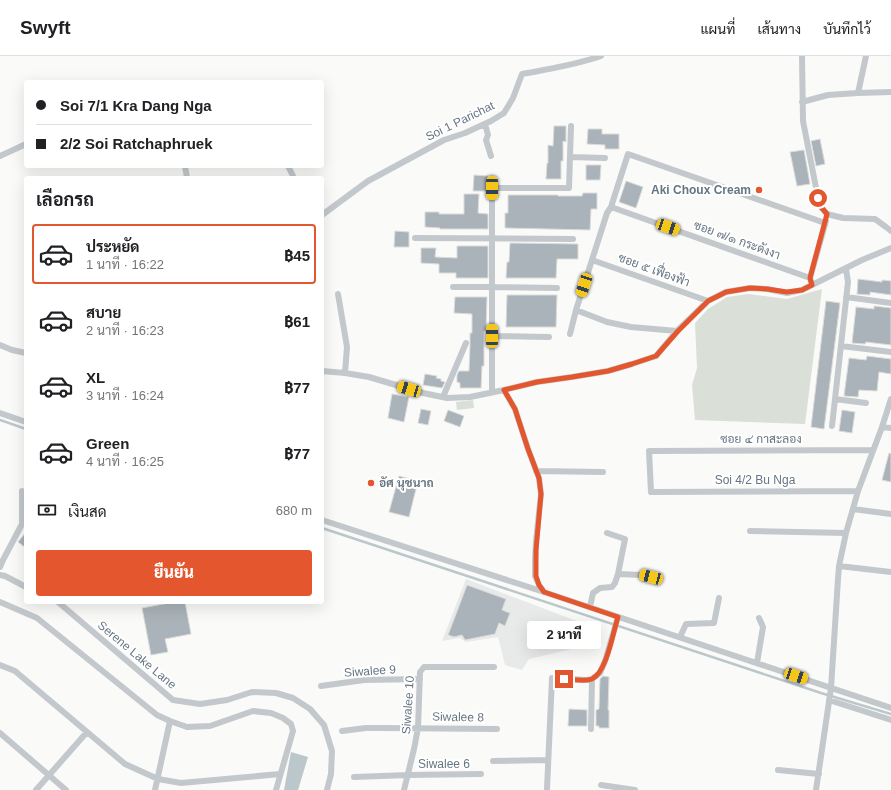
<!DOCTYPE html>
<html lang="th">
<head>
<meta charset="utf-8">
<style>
	:root { --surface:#fff; --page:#f6f6f6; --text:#202124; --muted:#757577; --line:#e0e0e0; --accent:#e4572e }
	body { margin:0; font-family:Helvetica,Sarabun,sans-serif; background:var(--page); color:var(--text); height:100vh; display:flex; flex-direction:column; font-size:15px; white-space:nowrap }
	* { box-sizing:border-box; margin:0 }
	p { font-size:13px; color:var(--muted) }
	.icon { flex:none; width:22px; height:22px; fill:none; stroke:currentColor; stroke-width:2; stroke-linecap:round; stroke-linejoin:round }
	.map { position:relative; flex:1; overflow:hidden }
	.sheet { position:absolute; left:24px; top:120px; width:300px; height:428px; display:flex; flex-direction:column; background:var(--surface); border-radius:4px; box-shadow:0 4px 16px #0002 }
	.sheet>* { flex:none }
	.banner { position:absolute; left:24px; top:24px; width:300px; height:88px; border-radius:4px; box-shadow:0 4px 16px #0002; display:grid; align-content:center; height:88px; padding:0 12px; background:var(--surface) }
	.end { position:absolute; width:18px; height:18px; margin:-9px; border:5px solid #e4572e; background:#fff; box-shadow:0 0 0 2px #fff }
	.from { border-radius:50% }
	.bubble { position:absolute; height:28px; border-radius:4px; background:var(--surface); box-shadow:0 4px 16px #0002; font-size:13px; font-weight:800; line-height:28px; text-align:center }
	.car { position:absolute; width:12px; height:24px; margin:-12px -6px; border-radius:5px; box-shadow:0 0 3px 1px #0007; background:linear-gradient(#f5c518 24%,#345 0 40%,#f5c518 0 76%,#345 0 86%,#f5c518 0) }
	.banner b { display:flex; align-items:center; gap:14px; height:38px; font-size:15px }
	.banner b+b { border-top:1px solid var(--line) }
	.banner i { width:10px; height:10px; background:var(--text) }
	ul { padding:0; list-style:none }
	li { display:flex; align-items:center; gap:12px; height:60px; margin:0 8px 6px; padding:0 4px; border:2px solid transparent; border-radius:4px }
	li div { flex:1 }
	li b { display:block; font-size:15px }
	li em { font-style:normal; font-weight:800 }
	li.on { border-color:var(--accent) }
	li>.icon { width:36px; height:36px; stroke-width:1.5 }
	h2 { padding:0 12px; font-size:18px; line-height:48px }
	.pay { display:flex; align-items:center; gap:10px; height:44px; padding:0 12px; font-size:15px }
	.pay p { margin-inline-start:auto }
	.cta { display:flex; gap:8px; margin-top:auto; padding:8px 12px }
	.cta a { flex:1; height:46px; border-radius:4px; background:var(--accent); color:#fff; font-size:16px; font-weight:800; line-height:46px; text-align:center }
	header { display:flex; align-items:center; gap:24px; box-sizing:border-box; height:56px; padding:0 20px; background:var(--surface); border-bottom:1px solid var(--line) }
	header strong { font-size:19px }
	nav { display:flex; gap:22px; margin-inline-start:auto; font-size:14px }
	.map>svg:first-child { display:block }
	.built { fill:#e8e9e9 }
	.green { fill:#dadfd7 }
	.water { fill:#bbc7cb }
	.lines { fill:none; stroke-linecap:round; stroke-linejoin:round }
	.stream { stroke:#bbc7cb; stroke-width:2.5 }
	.building { fill:#aab3b9; stroke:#dcdcda }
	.street { stroke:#c3c8cc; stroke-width:6 }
	.route { stroke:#e4572e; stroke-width:5 }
	.poi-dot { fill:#e4572e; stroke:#fff; stroke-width:1.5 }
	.labels { text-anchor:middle; stroke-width:4; stroke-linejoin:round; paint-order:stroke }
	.street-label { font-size:12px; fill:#657683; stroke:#fff }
	.poi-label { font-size:12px; font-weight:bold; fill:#657683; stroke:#fff; text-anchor:end }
</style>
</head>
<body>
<header>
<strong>Swyft</strong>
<nav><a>แผนที่</a><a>เส้นทาง</a><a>บันทึกไว้</a></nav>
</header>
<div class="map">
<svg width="891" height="734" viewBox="0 0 891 734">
	<rect width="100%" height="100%" fill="#fafaf8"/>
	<!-- built -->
	<path class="built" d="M466 523 582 567 572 593 529 603 522 614 505 609 498 581 466 586 460 582 442 585Z"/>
	<!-- green -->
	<path class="green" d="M822 233 805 368 695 364 692 329 697 312 695 267 708 253 727 241 748 238 787 243Z
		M473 344 474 352 457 354 456 346Z"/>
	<!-- water -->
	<path class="water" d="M291 696 308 701 298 734H284Z"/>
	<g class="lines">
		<!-- stream -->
		<path class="stream" d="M0 364 26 373
			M322 472 821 637 891 658"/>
	</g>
	<!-- building -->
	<path class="building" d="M554 70H566V86L563 85V105H561V123H546L547 107H548V89L553 90Z
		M588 73H602V78H619V93H605V89L587 88Z
		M820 83 825 108 816 110 811 85Z
		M804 94 810 128 797 130 790 96Z
		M586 109H601L600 124H586Z
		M474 119 488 120V135H473Z
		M626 125 643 131 636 152 619 146Z
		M583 137H597V153H591L590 174 505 172V157H508V139H558V140H582Z
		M464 138H479L478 157 488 158V173H440V172L425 171V156H439V158H464Z
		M395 175 409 176V191H394Z
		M510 187 578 188V203H557L556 222H506L507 206H509Z
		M457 190H488V222H456V217H439V208L421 207V192H436L435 201 457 202Z
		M858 223 882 226V224L891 225V239L870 236V239L857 238Z
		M507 239H557L556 271H506Z
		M455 241H487L486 275H484V310H482L481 332H460V327L457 326V319L459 315H469L470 290V277H472V258L454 257Z
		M826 245 840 247 824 373 811 371Z
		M874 250 891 252V289L866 286 865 288 852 287 856 251 874 253Z
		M867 300 891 303V318L879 316 877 335 859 334 858 341 844 340 849 302 866 304Z
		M425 318 437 320 436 322 441 323V325L445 326 442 332 423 329Z
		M392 338 409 341 404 366 388 362Z
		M421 353 431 355 428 369 418 367Z
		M448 354 464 360 460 371 444 365Z
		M842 354 855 356 852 377 839 375Z
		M889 397 891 398V426L882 424Z
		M399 420 418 425 409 461 389 456Z
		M26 476V492L18 486Z
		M467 529 506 543 502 554 510 557 505 570 499 567 495 578 465 584 462 579 454 581 448 579Z
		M169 546H185L191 578 165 583 168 596 151 599 142 552 169 547Z
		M603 620 609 621 608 654H609V672H599V670H596V654L599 653 600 623Z
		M569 653 587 654V670H568Z"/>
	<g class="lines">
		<!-- street -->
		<path class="street" d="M802 0 803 65 818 142 821 151 827 158 843 162 875 163 886 171 891 175
			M858 37 866 0
			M802 46 828 39 858 37 891 36
			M485 68 488 79 486 84 491 100
			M0 100 26 88
			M571 101 605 102
			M185 110 187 122
			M288 110 294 122
			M611 151 810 222
			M322 159 368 125 444 84 465 77 491 65 504 57 513 42 522 18C549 13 576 9 601 0
			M415 182 573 183
			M592 204 708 245
			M811 226 810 222 826 165
			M453 231H492L557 232
			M338 238 347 291 345 317
			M846 241 891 247
			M576 254 607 266 631 271 677 275
			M570 278 576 254 607 157 611 151 628 98 825 167
			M492 280 549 281
			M0 289 12 294 26 297
			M841 290 891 296
			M322 315 345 317 369 321 423 337 447 342 470 341 504 334 537 326 572 321 608 315 632 308 656 300 677 275 708 245 726 236 750 232 767 233 787 237 802 234 862 204 891 192
			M504 334 515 353 528 393 539 422 541 438 536 485 535 504V520L539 529 544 536
			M492 336V132H569L571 70
			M443 341 466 287
			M835 343 866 347
			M0 357 26 366
			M832 370 848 226 846 213
			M882 371 891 372
			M536 415 603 416
			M858 435 651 436 649 395 873 394
			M853 453 891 458
			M322 464 544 536 891 652
			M750 475 846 477
			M607 477 625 483 618 518
			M839 510 891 516
			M0 511 3 504 22 468V435
			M0 519 5 520 26 531
			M0 546 37 562 157 659 170 665 187 671 210 670 253 655 271 657 283 662 291 668 293 675 276 734
			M58 546 173 644 200 648 227 644 252 636 276 637 293 642 310 653 324 669 332 695 331 718 327 734
			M590 551 593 537 600 532 612 531 615 527 618 518 642 519 659 524
			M680 581 686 568 714 567 719 542
			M757 607 763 571 759 562
			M0 609 15 615 125 708 158 723 181 727 280 718
			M321 630 364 624 420 623
			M829 644 891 664
			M591 673 592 623
			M342 675 366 672H381L497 673
			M0 677 66 734
			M493 705 548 704
			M778 714 819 718
			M354 721 408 719 481 718
			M601 729 635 734
			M547 733 552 622 587 624 592 623 600 617 605 605 618 561
			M36 734 87 676
			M155 734 170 665
			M404 734 414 693 418 672 420 616 424 611H494
			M816 734 831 632 838 523 839 510 846 477 858 435 882 371 891 343"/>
	</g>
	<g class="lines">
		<!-- route -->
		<path class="route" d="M564 623C571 623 585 626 592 623 607 616 613 576 618 561L544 536 539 529 536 520V494L541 438 539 422 528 393 515 353 504 334 537 326 572 321 608 315 632 308 656 300 678 275 708 245 726 236 750 232 767 233 787 236 802 234 812 229 810 222 827 158 821 151 818 142"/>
	</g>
	<!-- markers -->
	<g class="poi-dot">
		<circle cx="759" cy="134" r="4"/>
		<circle cx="371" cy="427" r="4"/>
	</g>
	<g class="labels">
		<!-- street labels -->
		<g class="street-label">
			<text transform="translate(460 65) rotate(-26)" y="4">Soi 1 Parichat</text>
			<text transform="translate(737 184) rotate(20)" y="4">ซอย ๗/๑ กระดังงา</text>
			<text transform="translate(654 214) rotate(20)" y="4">ซอย ๕ เฟื่องฟ้า</text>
			<text x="761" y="387">ซอย ๔ กาสะลอง</text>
			<text x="755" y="428">Soi 4/2 Bu Nga</text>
			<text transform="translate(137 599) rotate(40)" y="4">Serene Lake Lane</text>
			<text transform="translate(370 615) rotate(-4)" y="4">Siwalee 9</text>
			<text transform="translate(408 649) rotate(-86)" y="4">Siwalee 10</text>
			<text transform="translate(458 661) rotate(1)" y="4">Siwalee 8</text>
			<text x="444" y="712">Siwalee 6</text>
		</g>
		<!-- poi labels -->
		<g class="poi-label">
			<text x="751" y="138">Aki Choux Cream</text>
			<text x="379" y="431" text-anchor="start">อัศ นุชนาถ</text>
		</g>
	</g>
</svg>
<i class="end from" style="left:818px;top:142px"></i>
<i class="end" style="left:564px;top:623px"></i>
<div class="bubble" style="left:527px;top:565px;width:74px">2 นาที</div>
<i class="car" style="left:492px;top:132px;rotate:180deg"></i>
<i class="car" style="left:668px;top:171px;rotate:109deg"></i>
<i class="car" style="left:584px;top:229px;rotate:198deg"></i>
<i class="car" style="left:492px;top:280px;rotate:0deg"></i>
<i class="car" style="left:409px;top:333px;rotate:287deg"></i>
<i class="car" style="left:651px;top:521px;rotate:285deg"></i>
<i class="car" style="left:796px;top:620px;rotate:108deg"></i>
<div class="banner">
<b><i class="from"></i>Soi 7/1 Kra Dang Nga</b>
<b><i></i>2/2 Soi Ratchaphruek</b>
</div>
<section class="sheet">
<h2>เลือกรถ</h2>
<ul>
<li class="on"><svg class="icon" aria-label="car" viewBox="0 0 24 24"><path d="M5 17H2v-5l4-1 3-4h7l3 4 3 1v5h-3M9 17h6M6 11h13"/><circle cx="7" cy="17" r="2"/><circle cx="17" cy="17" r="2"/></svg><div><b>ประหยัด</b><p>1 นาที · 16:22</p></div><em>฿45</em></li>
<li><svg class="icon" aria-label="car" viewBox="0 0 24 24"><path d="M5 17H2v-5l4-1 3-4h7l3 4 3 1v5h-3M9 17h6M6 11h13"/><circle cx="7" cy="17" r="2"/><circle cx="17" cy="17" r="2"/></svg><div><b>สบาย</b><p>2 นาที · 16:23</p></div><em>฿61</em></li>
<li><svg class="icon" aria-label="car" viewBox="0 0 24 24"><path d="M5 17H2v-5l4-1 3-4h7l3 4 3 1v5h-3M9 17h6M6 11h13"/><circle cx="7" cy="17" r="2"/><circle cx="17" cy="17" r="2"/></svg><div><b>XL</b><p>3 นาที · 16:24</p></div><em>฿77</em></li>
<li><svg class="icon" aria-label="car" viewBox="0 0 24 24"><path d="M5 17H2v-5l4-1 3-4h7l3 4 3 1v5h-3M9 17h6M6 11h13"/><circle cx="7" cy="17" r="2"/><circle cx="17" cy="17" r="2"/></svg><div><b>Green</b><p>4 นาที · 16:25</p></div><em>฿77</em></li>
</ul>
<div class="pay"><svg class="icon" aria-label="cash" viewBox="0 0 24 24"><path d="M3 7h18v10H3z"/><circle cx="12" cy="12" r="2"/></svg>เงินสด<p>680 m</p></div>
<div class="cta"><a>ยืนยัน</a></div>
</section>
</div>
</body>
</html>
